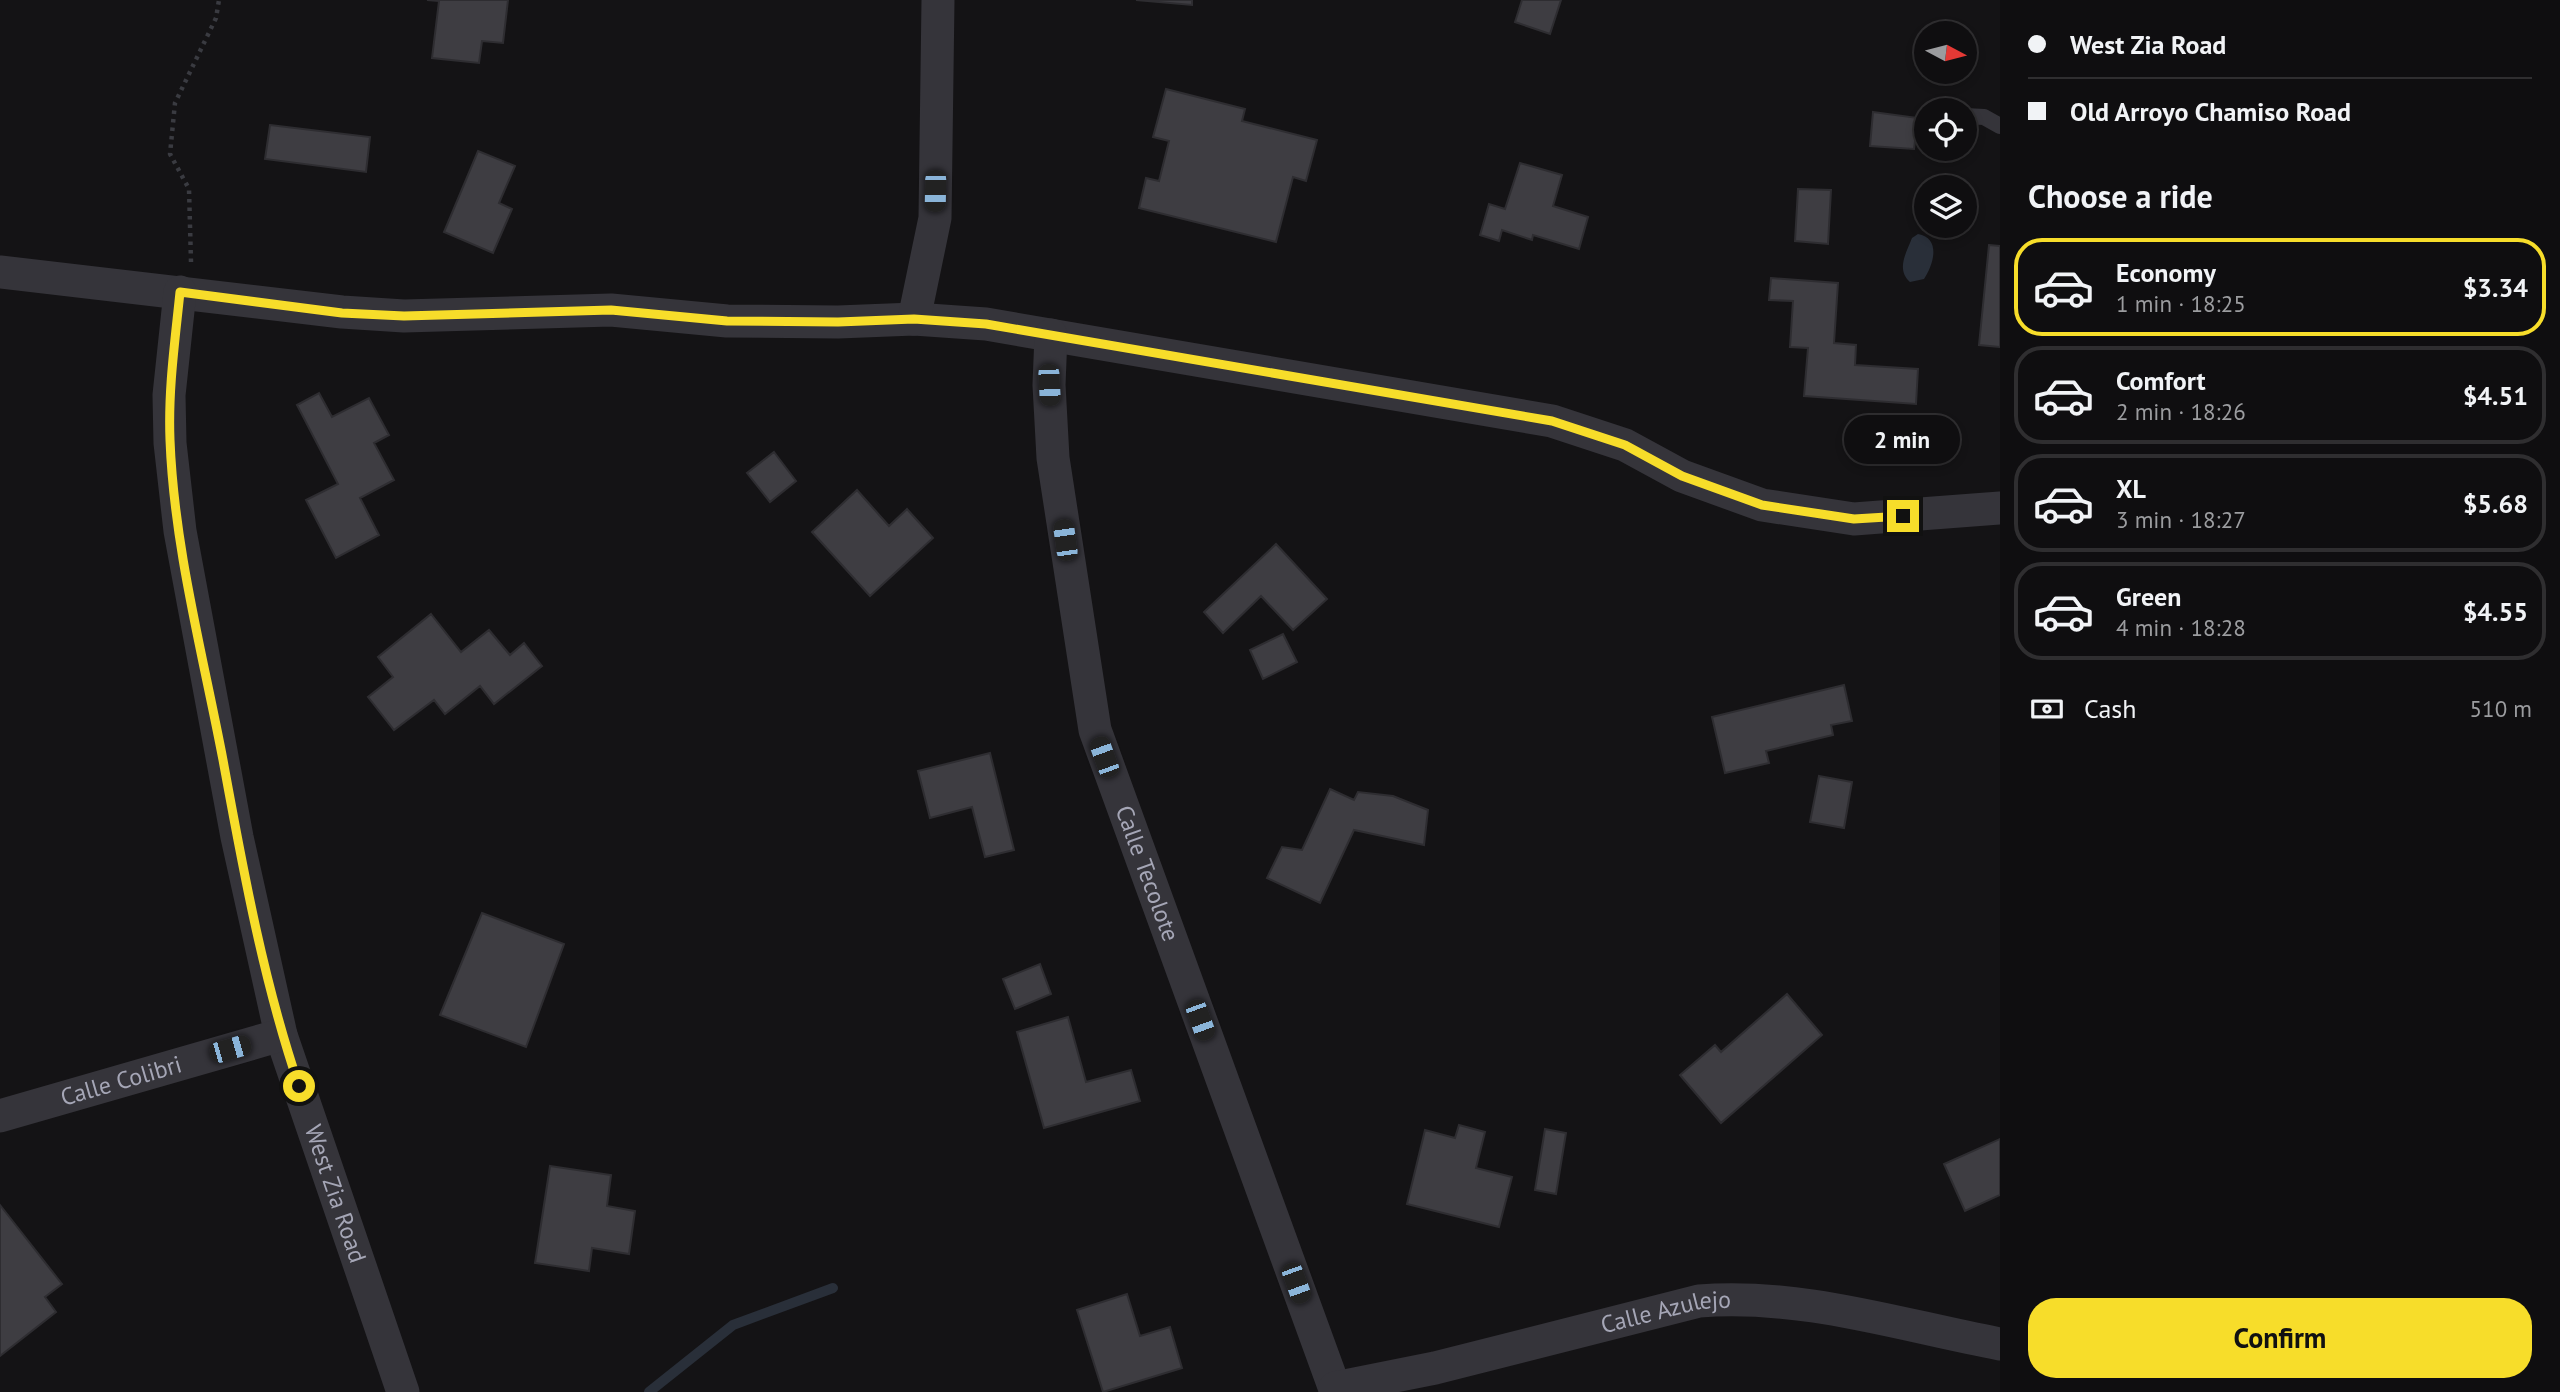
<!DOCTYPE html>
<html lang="en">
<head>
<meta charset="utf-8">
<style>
	:root { --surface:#0f0e10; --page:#181719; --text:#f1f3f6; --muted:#9b9c9f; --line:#2f2e30; --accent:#f7dd2a }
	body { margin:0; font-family:"PT Sans",sans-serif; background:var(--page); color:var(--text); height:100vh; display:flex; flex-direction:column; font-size:26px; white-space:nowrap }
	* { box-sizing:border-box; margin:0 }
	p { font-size:23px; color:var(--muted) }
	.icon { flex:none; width:38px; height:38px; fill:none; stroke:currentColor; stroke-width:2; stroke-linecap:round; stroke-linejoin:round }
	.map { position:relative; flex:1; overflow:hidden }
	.drawer { display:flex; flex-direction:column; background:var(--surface); width:560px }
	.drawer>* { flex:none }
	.hud { display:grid; align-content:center; height:154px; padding:0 28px; background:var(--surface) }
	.needle { width:46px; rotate:97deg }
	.tools { position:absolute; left:1914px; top:21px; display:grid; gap:14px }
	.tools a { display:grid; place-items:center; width:63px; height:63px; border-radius:50%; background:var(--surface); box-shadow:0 4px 10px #0003,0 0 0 2px var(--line); font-size:35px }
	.end { position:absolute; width:32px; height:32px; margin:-16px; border:9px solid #f7dd2a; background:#111; box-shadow:0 0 0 4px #111 }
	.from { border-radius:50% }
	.bubble { position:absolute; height:49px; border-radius:24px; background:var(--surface); box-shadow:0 4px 10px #0003,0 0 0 2px var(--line); font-size:23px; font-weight:800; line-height:49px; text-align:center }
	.car { position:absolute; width:21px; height:42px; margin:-21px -10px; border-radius:9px; box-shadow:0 0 5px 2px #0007; background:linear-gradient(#222 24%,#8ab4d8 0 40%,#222 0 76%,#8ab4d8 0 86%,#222 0) }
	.hud b { display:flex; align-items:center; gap:24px; height:66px; font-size:26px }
	.hud b+b { border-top:2px solid var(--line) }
	.hud i { width:18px; height:18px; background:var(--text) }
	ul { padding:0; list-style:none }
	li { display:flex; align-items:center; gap:21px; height:98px; margin:0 14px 10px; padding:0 14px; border:4px solid var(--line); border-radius:28px }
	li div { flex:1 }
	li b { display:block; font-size:26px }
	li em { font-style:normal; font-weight:800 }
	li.current { border-color:var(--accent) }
	li>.icon { width:63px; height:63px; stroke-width:1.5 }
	h2 { padding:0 28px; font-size:32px; line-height:84px }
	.pay { display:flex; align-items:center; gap:18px; height:77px; padding:0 28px; font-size:26px }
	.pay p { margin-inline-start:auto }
	.action { display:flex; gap:14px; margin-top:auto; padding:14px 28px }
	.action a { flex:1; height:80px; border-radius:28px; background:var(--accent); color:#111; font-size:28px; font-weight:800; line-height:80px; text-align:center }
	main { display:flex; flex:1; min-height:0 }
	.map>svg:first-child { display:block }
	.water { fill:#292f39 }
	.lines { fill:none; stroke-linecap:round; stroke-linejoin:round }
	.stream { stroke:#292f39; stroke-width:10 }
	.building { fill:#3e3d42; stroke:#2e2d31; stroke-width:2 }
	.path { stroke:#3a3b41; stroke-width:4.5; stroke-dasharray:3.5 5; stroke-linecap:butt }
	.service { stroke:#35343a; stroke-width:16 }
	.minor { stroke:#35343a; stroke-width:33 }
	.route { stroke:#f7dd2a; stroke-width:9 }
	.labels { text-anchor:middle; stroke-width:6; stroke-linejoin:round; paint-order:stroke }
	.street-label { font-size:24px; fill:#a5a6b6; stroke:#0f0e10 }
</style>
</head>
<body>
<main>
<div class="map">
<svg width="2000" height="1392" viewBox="0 0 2000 1392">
	<rect width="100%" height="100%" fill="#141315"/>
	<!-- water -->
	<path class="water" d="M1918 234C1941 238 1934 264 1924 279L1910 282C1896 270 1906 253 1912 238Z"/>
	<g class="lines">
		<!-- stream -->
		<path class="stream" d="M649 1392 733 1325 833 1288"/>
	</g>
	<!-- building -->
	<path class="building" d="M427 0H508L503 43 482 41 479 63 432 58 439 1Z
		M1136 0H1192V5Z
		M1522 0H1561L1550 34 1515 22Z
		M1166 89 1245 109 1242 121 1317 140 1306 181 1293 177 1276 242 1139 208 1146 178 1159 181 1169 141 1153 137Z
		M1873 112 1918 118 1914 149 1870 146Z
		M270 125 370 137 366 172 265 159Z
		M478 151 515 166 499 203 512 209 493 253 444 232Z
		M1520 163 1562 175 1553 206 1588 217 1579 249 1533 235 1532 240 1502 230 1499 241 1480 235 1489 204 1505 209Z
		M1798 189 1831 190 1828 244 1795 241Z
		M1989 245 2000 246V347L1979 345Z
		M1771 278 1838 283 1834 343 1856 345 1855 365 1918 369 1916 404 1804 396 1808 348 1790 347 1793 301 1769 300Z
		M319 393 332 417 369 398 389 435 374 443 394 480 360 498 379 535 336 558 306 500 338 484 297 405Z
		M774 452 796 481 770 502 747 473Z
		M857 490 889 526 907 509 933 538 870 596 812 532Z
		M1276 544 1327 599 1293 630 1261 596 1223 633 1204 612Z
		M431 614 461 652 489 630 510 655 524 643 542 666 494 704 480 686 445 714 434 700 394 730 368 697 393 677 378 657Z
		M1283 634 1297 662 1263 679 1250 650Z
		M1844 685 1852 721 1831 725 1833 735 1766 751 1769 763 1725 773 1712 717Z
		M990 753 1014 850 985 857 972 807 930 818 918 771Z
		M1819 776 1852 782 1844 828 1810 822Z
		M1330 789 1354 800 1358 792 1393 796 1428 810 1424 845 1354 830 1320 903 1267 878 1282 847 1302 850Z
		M482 913 564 944 526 1047 440 1015Z
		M1040 964 1051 994 1015 1009 1003 979Z
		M1787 994 1822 1035 1721 1123 1680 1075 1715 1045 1721 1052Z
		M1068 1017 1086 1082 1131 1070 1140 1101 1044 1128 1017 1032Z
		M1459 1125 1485 1132 1476 1168 1512 1177 1499 1227 1407 1204 1425 1130 1455 1138Z
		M1545 1129 1566 1133 1556 1194 1535 1190Z
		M2000 1139V1195L1965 1211 1944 1164Z
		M550 1166 611 1175 607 1206 635 1211 629 1254 592 1248 589 1271 535 1263Z
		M0 1205 62 1284 45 1297 56 1312 0 1356Z
		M1127 1294 1140 1336 1170 1327 1182 1368 1103 1392 1077 1310Z"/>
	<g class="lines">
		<!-- path -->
		<path class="path" d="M191 262 189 189 170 154 175 103 216 18 219 0"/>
		<!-- service -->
		<path class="service" d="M1965 116 1984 117 2000 126"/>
		<!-- minor -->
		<g class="minor">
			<path d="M0 272 342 312 404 316 611 310 727 321 838 322 914 319 986 324 1552 421 1625 445 1682 476 1762 505 1854 519 2000 508"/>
			<path id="s1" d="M180 292 169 395 170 443 180 531 237 837 281 1035 403 1392"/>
			<path d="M914 319 935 218 938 0"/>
			<path id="s2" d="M1051 335 1049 385 1053 458 1095 730 1336 1392"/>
			<path id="s3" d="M0 1116 281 1035"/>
			<path id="s4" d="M1335 1388 1435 1368 1699 1301C1803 1293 1899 1325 2000 1344"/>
		</g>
	</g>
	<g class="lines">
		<!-- route -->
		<path class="route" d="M299 1086C263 980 243 869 223 760 203 655 174 547 170 440 168 390 175 341 180 292L342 313 404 316 611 310 727 321 838 322 914 319 986 324 1552 421 1625 445 1682 476 1762 505 1854 519 1903 516"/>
	</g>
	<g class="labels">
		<!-- street labels -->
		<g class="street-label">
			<text dy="8" stroke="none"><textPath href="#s2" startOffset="551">Calle Tecolote</textPath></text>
			<text dy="8" stroke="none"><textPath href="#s3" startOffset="126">Calle Colibri</textPath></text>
			<text dy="8" stroke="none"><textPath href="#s1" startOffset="922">West Zia Road</textPath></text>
			<text dy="8" stroke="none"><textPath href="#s4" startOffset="340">Calle Azulejo</textPath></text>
		</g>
	</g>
</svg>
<div class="tools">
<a><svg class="needle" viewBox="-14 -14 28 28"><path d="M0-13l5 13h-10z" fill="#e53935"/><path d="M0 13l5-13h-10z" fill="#9b9c9f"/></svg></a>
<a><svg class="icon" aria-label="locate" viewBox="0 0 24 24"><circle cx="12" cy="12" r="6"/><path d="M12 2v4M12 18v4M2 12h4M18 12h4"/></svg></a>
<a><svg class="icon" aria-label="layers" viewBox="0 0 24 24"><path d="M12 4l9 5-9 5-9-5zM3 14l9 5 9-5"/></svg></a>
</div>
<i class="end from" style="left:299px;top:1086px"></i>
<i class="end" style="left:1903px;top:516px"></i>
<div class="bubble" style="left:1844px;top:415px;width:116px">2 min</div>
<i class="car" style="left:935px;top:191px;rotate:181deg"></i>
<i class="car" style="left:1049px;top:385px;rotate:177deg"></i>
<i class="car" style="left:1065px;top:540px;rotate:352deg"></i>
<i class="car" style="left:1104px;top:757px;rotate:340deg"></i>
<i class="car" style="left:1200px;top:1020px;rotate:160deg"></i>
<i class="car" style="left:230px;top:1049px;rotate:74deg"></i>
<i class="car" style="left:1296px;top:1283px;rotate:160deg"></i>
</div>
<section class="drawer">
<div class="hud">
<b><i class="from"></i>West Zia Road</b>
<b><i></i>Old Arroyo Chamiso Road</b>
</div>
<h2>Choose a ride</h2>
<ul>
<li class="current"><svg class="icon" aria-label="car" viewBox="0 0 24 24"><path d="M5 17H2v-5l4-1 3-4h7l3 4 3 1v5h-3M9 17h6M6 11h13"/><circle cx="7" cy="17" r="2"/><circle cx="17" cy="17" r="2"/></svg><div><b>Economy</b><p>1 min · 18:25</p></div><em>$3.34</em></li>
<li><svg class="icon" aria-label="car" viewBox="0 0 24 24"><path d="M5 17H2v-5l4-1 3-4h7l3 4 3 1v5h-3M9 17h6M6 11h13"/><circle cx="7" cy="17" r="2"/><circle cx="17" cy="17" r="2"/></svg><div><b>Comfort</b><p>2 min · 18:26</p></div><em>$4.51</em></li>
<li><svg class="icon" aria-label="car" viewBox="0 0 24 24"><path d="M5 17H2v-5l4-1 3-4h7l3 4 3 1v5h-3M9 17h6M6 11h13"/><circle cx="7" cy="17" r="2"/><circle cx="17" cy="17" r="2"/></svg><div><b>XL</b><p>3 min · 18:27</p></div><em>$5.68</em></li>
<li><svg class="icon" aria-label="car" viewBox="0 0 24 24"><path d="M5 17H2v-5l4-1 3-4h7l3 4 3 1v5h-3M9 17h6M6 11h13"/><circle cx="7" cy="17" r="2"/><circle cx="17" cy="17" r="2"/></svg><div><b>Green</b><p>4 min · 18:28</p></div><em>$4.55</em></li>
</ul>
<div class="pay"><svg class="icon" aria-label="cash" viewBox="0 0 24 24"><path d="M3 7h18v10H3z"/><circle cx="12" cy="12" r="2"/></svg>Cash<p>510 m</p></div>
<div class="action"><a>Confirm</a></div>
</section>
</main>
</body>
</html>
